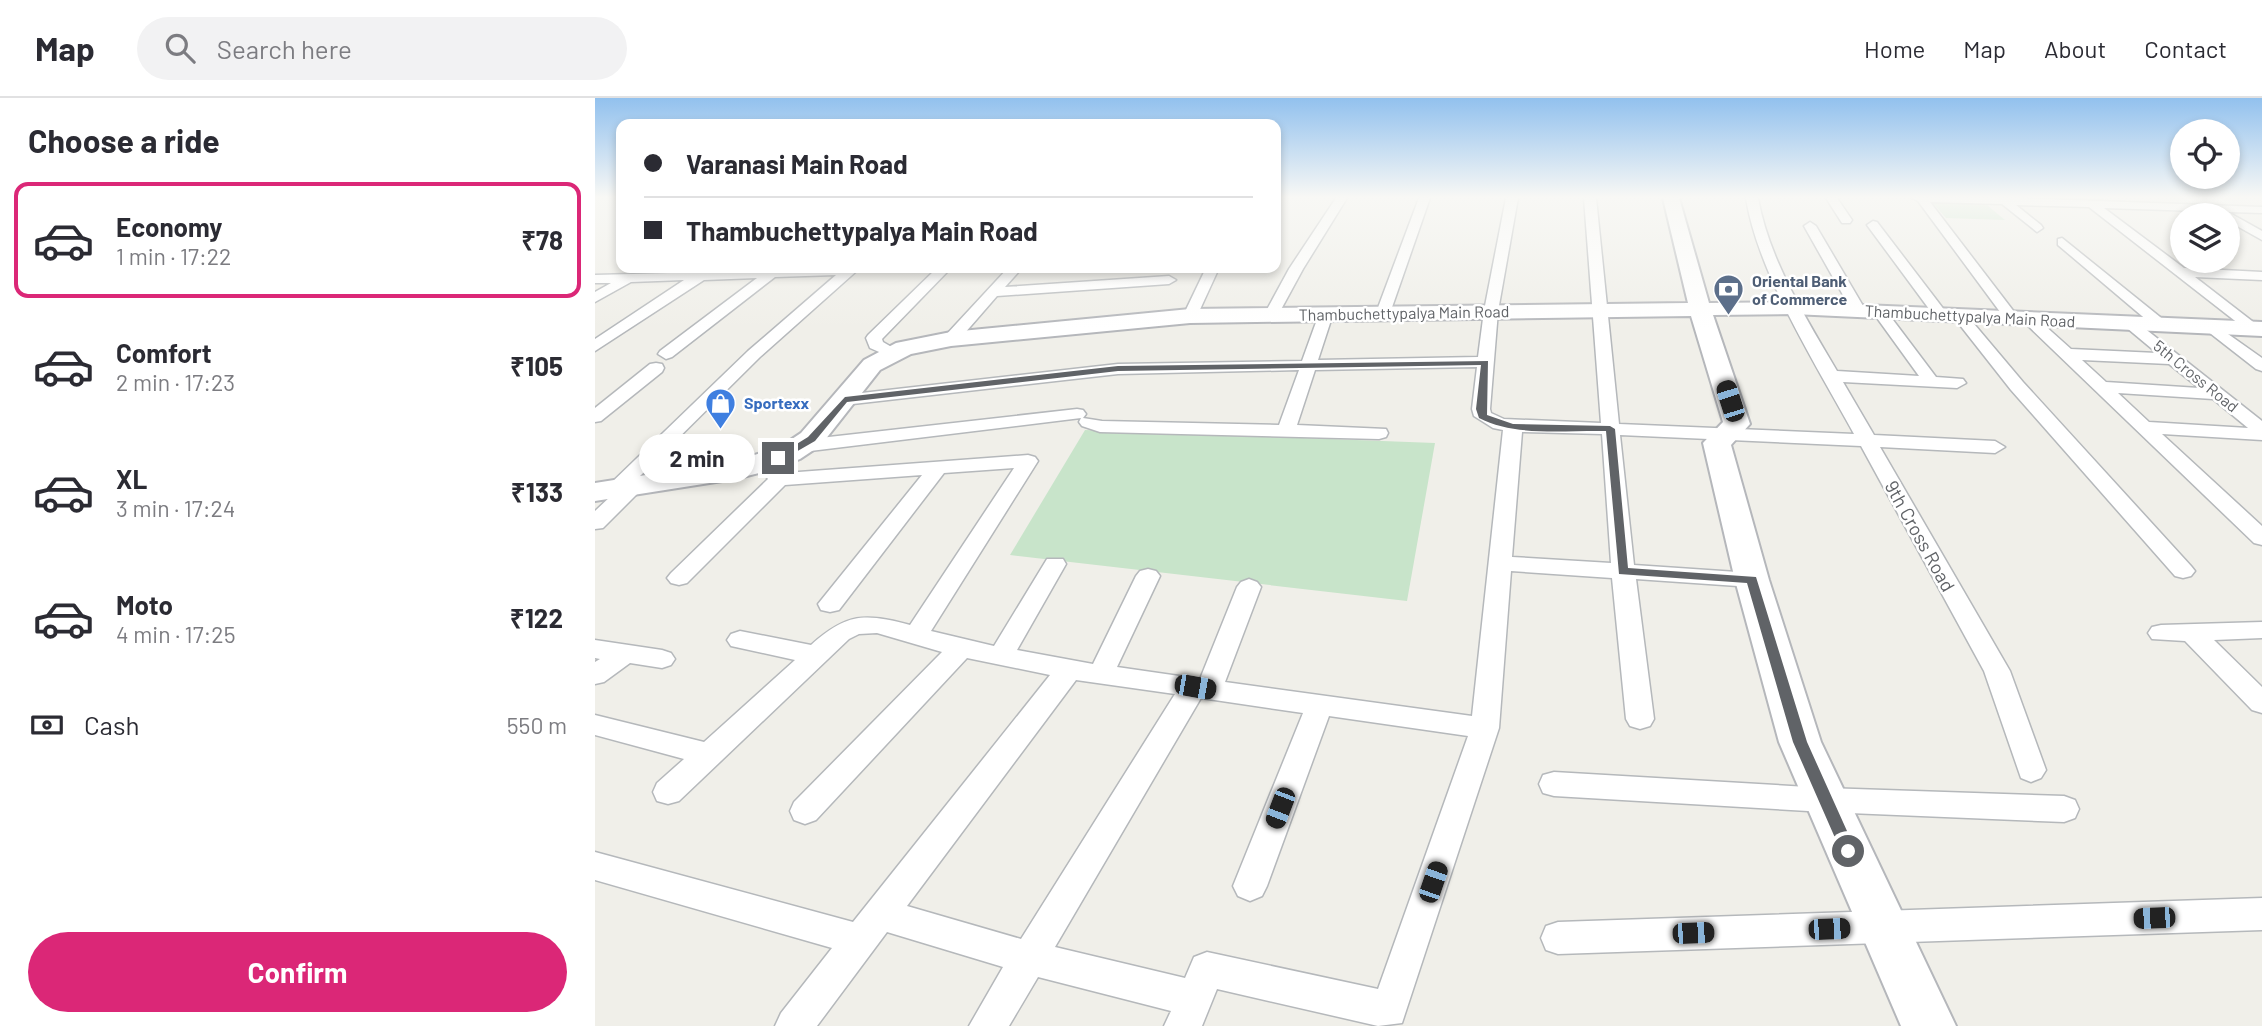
<!DOCTYPE html>
<html lang="en">
<head>
<meta charset="utf-8">
<style>
	:root { --surface:#fff; --page:#f2f2f3; --text:#2b2b33; --muted:#7c7c81; --line:#e1e1e2; --accent:#db2777 }
	body { margin:0; font-family:Barlow,sans-serif; background:var(--page); color:var(--text); height:100vh; display:flex; flex-direction:column; font-size:26px; white-space:nowrap }
	* { box-sizing:border-box; margin:0 }
	p { font-size:23px; color:var(--muted) }
	.icon { flex:none; width:38px; height:38px; fill:none; stroke:currentColor; stroke-width:2; stroke-linecap:round; stroke-linejoin:round }
	.map { position:relative; flex:1; overflow:hidden }
	.details { display:flex; flex-direction:column; background:var(--surface); width:595px }
	.details>* { flex:none }
	.banner { position:absolute; left:21px; top:21px; width:665px; height:154px; border-radius:14px; box-shadow:0 4px 10px #0003; display:grid; align-content:center; height:154px; padding:0 28px; background:var(--surface) }
	.tools { position:absolute; left:1575px; top:21px; display:grid; gap:14px }
	.tools a { display:grid; place-items:center; width:70px; height:70px; border-radius:50%; background:var(--surface); box-shadow:0 4px 10px #0003; font-size:35px }
	.end { position:absolute; width:32px; height:32px; margin:-16px; border:9px solid #606367; background:#fff; box-shadow:0 0 0 4px #fff }
	.from { border-radius:50% }
	.bubble { position:absolute; height:49px; border-radius:24px; background:var(--surface); box-shadow:0 4px 10px #0003; font-size:23px; font-weight:700; line-height:49px; text-align:center }
	.car { position:absolute; width:21px; height:42px; margin:-21px -10px; border-radius:9px; box-shadow:0 0 5px 2px #0007; background:linear-gradient(#222 24%,#8ab4d8 0 40%,#222 0 76%,#8ab4d8 0 86%,#222 0) }
	.banner b { display:flex; align-items:center; gap:24px; height:66px; font-size:26px }
	.banner b+b { border-top:2px solid var(--line) }
	.banner i { width:18px; height:18px; background:var(--text) }
	ul { padding:0; list-style:none }
	li { display:flex; align-items:center; gap:21px; height:116px; margin:0 14px 10px; padding:0 14px; border:4px solid transparent; border-radius:14px }
	li div { flex:1 }
	li b { display:block; font-size:26px }
	li em { font-style:normal; font-weight:700 }
	li.active { border-color:var(--accent) }
	li>.icon { width:63px; height:63px; stroke-width:1.5 }
	h2 { padding:0 28px; font-size:32px; line-height:84px }
	.pay { display:flex; align-items:center; gap:18px; height:77px; padding:0 28px; font-size:26px }
	.pay p { margin-inline-start:auto }
	.button { display:flex; gap:14px; margin-top:auto; padding:14px 28px }
	.button a { flex:1; height:80px; border-radius:42px; background:var(--accent); color:#fff; font-size:28px; font-weight:700; line-height:80px; text-align:center }
	header { display:flex; align-items:center; gap:42px; box-sizing:border-box; height:98px; padding:0 35px; background:var(--surface); border-bottom:2px solid var(--line) }
	header strong { font-size:33px }
	nav { display:flex; gap:38px; margin-inline-start:auto; font-size:24px }
	.search { width:490px; height:63px; background:var(--page); display:flex; align-items:center; gap:18px; box-sizing:border-box; padding:0 24px; border-radius:38px; color:var(--muted); font-size:26px }
	main { display:flex; flex:1; min-height:0 }
	.map>svg:first-child { display:block }
	.green { fill:#c8e4ca }
	.lines { fill:none; stroke-linecap:round; stroke-linejoin:round }
	.street-casing { stroke:#b5b8bb; stroke-width:3 }
	.secondary-casing { stroke:#b5b7bb; stroke-width:4 }
	.street { fill:#fff; fill-rule:evenodd }
	.secondary { fill:#fff; fill-rule:evenodd }
	.route { fill:#606367 }
	.labels { text-anchor:middle; stroke-width:5; stroke-linejoin:round; paint-order:stroke }
	.far-service-label { font-size:16px; font-weight:bold; fill:#4e5e75; stroke:#fff; text-anchor:start }
	.far-street-label { font-size:16px; fill:#606367; stroke:#fff }
	.far-shop-label { font-size:16px; font-weight:bold; fill:#366cbe; stroke:#fff; text-anchor:start }
	.street-label { font-size:19px; fill:#606367; stroke:#fff }
</style>
</head>
<body>
<header>
<strong>Map</strong>
<div class="search"><svg class="icon" aria-label="search" viewBox="0 0 24 24"><circle cx="10" cy="10" r="6"/><path d="M15 15l6 6"/></svg>Search here</div>
<nav><a>Home</a><a>Map</a><a>About</a><a>Contact</a></nav>
</header>
<main>
<section class="details">
<h2>Choose a ride</h2>
<ul>
<li class="active"><svg class="icon" aria-label="car" viewBox="0 0 24 24"><path d="M5 17H2v-5l4-1 3-4h7l3 4 3 1v5h-3M9 17h6M6 11h13"/><circle cx="7" cy="17" r="2"/><circle cx="17" cy="17" r="2"/></svg><div><b>Economy</b><p>1 min · 17:22</p></div><em>₹78</em></li>
<li><svg class="icon" aria-label="car" viewBox="0 0 24 24"><path d="M5 17H2v-5l4-1 3-4h7l3 4 3 1v5h-3M9 17h6M6 11h13"/><circle cx="7" cy="17" r="2"/><circle cx="17" cy="17" r="2"/></svg><div><b>Comfort</b><p>2 min · 17:23</p></div><em>₹105</em></li>
<li><svg class="icon" aria-label="car" viewBox="0 0 24 24"><path d="M5 17H2v-5l4-1 3-4h7l3 4 3 1v5h-3M9 17h6M6 11h13"/><circle cx="7" cy="17" r="2"/><circle cx="17" cy="17" r="2"/></svg><div><b>XL</b><p>3 min · 17:24</p></div><em>₹133</em></li>
<li><svg class="icon" aria-label="car" viewBox="0 0 24 24"><path d="M5 17H2v-5l4-1 3-4h7l3 4 3 1v5h-3M9 17h6M6 11h13"/><circle cx="7" cy="17" r="2"/><circle cx="17" cy="17" r="2"/></svg><div><b>Moto</b><p>4 min · 17:25</p></div><em>₹122</em></li>
</ul>
<div class="pay"><svg class="icon" aria-label="cash" viewBox="0 0 24 24"><path d="M3 7h18v10H3z"/><circle cx="12" cy="12" r="2"/></svg>Cash<p>550 m</p></div>
<div class="button"><a>Confirm</a></div>
</section>
<div class="map">
<svg width="1667" height="928" viewBox="0 0 1667 928">
	<rect width="100%" height="100%" fill="#f0efe9"/>
	<!-- green -->
	<path class="green" d="M1337 104 1392 107 1410 122 1351 120Z
		M490 332 840 345 812 503 415 457Z"/>
	<g class="lines">
		<defs>
			<path id="street" d="M741 100H752L708 171 683 217 681 220H671L669 217 694 171Z
				M824 100H835L795 215 793 218H783L781 215Z
				M911 100H923L903 213 895 311 896 315 909 321 1006 325 989 100H1001L1024 326 1259 336C1222 268 1163 176 1151 100H1163C1174 162 1211 220 1242 273L1324 278 1277 213 1284 209 1289 210 1341 279 1368 281 1371 285 1362 290 1248 284 1279 337 1400 343 1410 349 1400 355 1285 349 1415 573 1451 672 1446 680 1436 684 1426 680 1389 573 1266 348 1025 337 1039 467 1157 475 1165 477 1169 482 1165 487 1157 489 1041 481 1059 621 1055 628 1045 631 1035 628 1031 621 1017 480 916 473 904 630 807 925 783 928 622 891 607 928H569L576 913 443 879 414 928H374L408 869 292 834 222 928H180L186 915 237 850 0 782V754L258 824 455 577 372 560 221 722 210 726 199 722 195 713 199 704 347 554 282 535 264 536 254 541 84 703 73 706 62 703 58 694 62 685 89 661 0 637V617L109 644 200 562 136 548 132 542 136 536 145 533 216 547C252 515 269 515 315 527L419 370 349 375 244 512 235 514 226 512 223 506 327 377 190 387 92 485 84 487 76 485 72 480 76 475 173 381 170 377 173 360 183 354 193 360 190 375 433 357 440 359 443 363 336 533 399 548 452 461H468L471 466 422 552 498 566 541 478 545 473 553 471 561 473 565 478 522 569 605 581 642 489 646 484 654 481 662 484 666 489 630 584 877 618 908 332 898 330 879 318 877 311 882 269 720 272 702 327 791 331 793 335 791 339 784 341 505 334 487 328 484 324 486 320 207 354 197 348 207 342 482 311 488 312 491 316 488 320 507 323 684 327 704 272 523 276 249 307 240 302 249 297 523 266 707 263 724 216 731 212 738 216 723 262 883 259 889 213ZM927 334 1007 336 1016 465 917 459ZM481 582 580 596 426 841 312 808ZM606 600 708 615 638 788 643 798 655 803 667 798 672 788 734 618 873 638 783 891 612 854 599 859 590 880 460 849Z
				M1231 100H1242L1257 122 1255 125H1247Z
				M1317 100H1425L1667 109V115L1509 110 1589 170 1667 174V182L1600 179 1666 230 1663 233H1653L1494 109 1421 107 1446 127 1448 130 1442 134 1407 106 1335 104 1423 219 1421 222H1411L1323 103Z
				M1633 114 1667 133V142L1633 123V117H1628Z
				M1278 123 1282 124 1350 213 1352 216 1350 219H1340L1272 127Z
				M1215 124 1221 128 1271 213 1269 216H1259L1257 213 1209 128Z
				M1467 140 1570 223 1573 226 1570 229H1560L1463 147V141Z
				M265 170 165 259 40 383 48 389 45 393 8 430 0 431V413L17 397 10 392 13 388 153 253 241 177 180 179 77 259 71 261 63 256 65 253 162 180 109 182 0 253V241L89 182 36 184 0 204V194L16 185H0V177Z
				M342 170H356L287 241 288 244 305 254 303 257H291L275 250 271 240 273 237Z
				M413 170H427L410 189 574 178 581 182 574 186 402 198 362 244H350L348 241 350 238Z
				M611 170H624L602 218 600 221H590L588 218Z
				M1364 213 1369 214 1428 284 1596 468 1600 473 1596 478 1588 480 1580 478 1416 292 1357 217Z
				M1433 216 1438 217 1476 251 1562 255 1526 225 1534 220 1539 222 1667 323V342L1567 336 1667 428V447L1659 445 1428 223 1426 220ZM1487 262 1574 266 1604 290 1511 284ZM1523 295 1618 301 1653 330 1554 324Z
				M1616 224 1667 260V273L1661 271 1611 232 1608 229 1611 226Z
				M61 265 67 266 69 270 67 274 6 323 0 324V310L55 266Z
				M1667 524V540L1619 542 1667 589V615L1657 612 1590 543 1557 541 1553 535 1557 529 1566 527Z
				M0 542 67 552 76 555 80 561 76 567 67 570 35 565 9 584 0 586V564L5 561 0 560Z
				M959 674 1230 690 1469 698 1480 702 1484 711 1480 720 1469 724 1230 714 959 698 948 695 944 686 948 677Z
				M1667 800V832L963 856 951 852 946 840 951 828 963 824Z"/>
			<path id="secondary" d="M1068 100H1084L1114 205 1198 204 1667 224V238L1198 216 1118 217 1155 326 1136 347 1174 482 1226 644 1361 928H1306L1184 644 1140 482 1108 345 1128 324 1096 218 595 225 356 248 316 256 285 272 226 347 205 361 180 371 140 381 0 403V385L140 363 185 349 206 335 269 262 301 245 356 234 595 211 1093 205Z"/>
		</defs>
		<!-- street casing -->
		<use href="#street" class="street-casing"/>
		<!-- secondary casing -->
		<use href="#secondary" class="secondary-casing"/>
		<!-- street -->
		<use href="#street" class="street"/>
		<!-- secondary -->
		<use href="#secondary" class="secondary"/>
	</g>
	<!-- sky -->
	<linearGradient id="sky" x2="0" y2="1"><stop stop-color="#92c1ee"/><stop offset="0.43" stop-color="#f8f8f5"/><stop offset="1" stop-color="#f8f8f5" stop-opacity="0"/></linearGradient>
	<rect width="1667" height="230" fill="url(#sky)"/>
	<!-- route -->
	<path class="route" d="M893 263 892 317 918 326 1015 328 1020 331 1033 470 1161 479 1212 644 1261 753 1259 758H1248L1198 644 1152 485 1024 476 1011 333C971 332 920 339 884 320L881 311 886 267 523 273 252 304 220 343 187 362 179 360 213 339 250 299 523 268Z"/>
	<!-- icons -->
	<defs>
		<symbol id="bank-pin" viewBox="-11 -11 22 30"><path d="M0 17L-7.5 6A9.5 9.5 0 1 1 7.5 6Z" fill="#5c6f8a" stroke="#fff"/><path d="M-6-4H6V4H-6ZM0-2.3a2.3 2.3 0 1 0 0 4.6a2.3 2.3 0 1 0 0-4.6Z" fill="#fff"/></symbol>
		<symbol id="shop-pin" viewBox="-11 -11 22 30"><path d="M0 17L-7.5 6A9.5 9.5 0 1 1 7.5 6Z" fill="#3f7fe0" stroke="#fff"/><path d="M-5-2.5h2.3a2.7 3.5 0 0 1 5.4 0H5L5.5 6h-11ZM-1.5-2.5h3a1.5 2.3 0 0 0-3 0Z" fill="#fff"/></symbol>
	</defs>
	<g fill-rule="evenodd">
		<use href="#bank-pin" x="1116" y="174" width="35" height="47"/>
		<use href="#shop-pin" x="108" y="288" width="35" height="47"/>
	</g>
	<g class="labels">
		<!-- far-service labels -->
		<g class="far-service-label">
			<text x="1157" y="189">Oriental Bank<tspan x="1157" dy="18">of Commerce</tspan></text>
		</g>
		<!-- far-street labels -->
		<g class="far-street-label">
			<text transform="translate(809 215) rotate(-1)" y="6">Thambuchettypalya Main Road</text>
			<text transform="translate(1375 218) rotate(3)" y="6">Thambuchettypalya Main Road</text>
			<text transform="translate(1601 278) rotate(39)" y="6">5th Cross Road</text>
		</g>
		<!-- far-shop labels -->
		<g class="far-shop-label">
			<text x="149" y="311">Sportexx</text>
		</g>
		<!-- street labels -->
		<g class="street-label">
			<text transform="translate(1325 438) rotate(61)" y="7">9th Cross Road</text>
		</g>
	</g>
</svg>
<div class="tools">
<a><svg class="icon" aria-label="locate" viewBox="0 0 24 24"><circle cx="12" cy="12" r="6"/><path d="M12 2v4M12 18v4M2 12h4M18 12h4"/></svg></a>
<a><svg class="icon" aria-label="layers" viewBox="0 0 24 24"><path d="M12 4l9 5-9 5-9-5zM3 14l9 5 9-5"/></svg></a>
</div>
<i class="end from" style="left:1253px;top:753px"></i>
<i class="end" style="left:183px;top:360px"></i>
<div class="bubble" style="left:44px;top:336px;width:116px">2 min</div>
<i class="car" style="left:1135px;top:303px;rotate:342deg"></i>
<i class="car" style="left:600px;top:589px;rotate:100deg"></i>
<i class="car" style="left:685px;top:710px;rotate:201deg"></i>
<i class="car" style="left:838px;top:784px;rotate:19deg"></i>
<i class="car" style="left:1559px;top:820px;rotate:268deg"></i>
<i class="car" style="left:1234px;top:831px;rotate:88deg"></i>
<i class="car" style="left:1098px;top:835px;rotate:88deg"></i>
<div class="banner">
<b><i class="from"></i>Varanasi Main Road</b>
<b><i></i>Thambuchettypalya Main Road</b>
</div>
</div>
</main>
</body>
</html>
